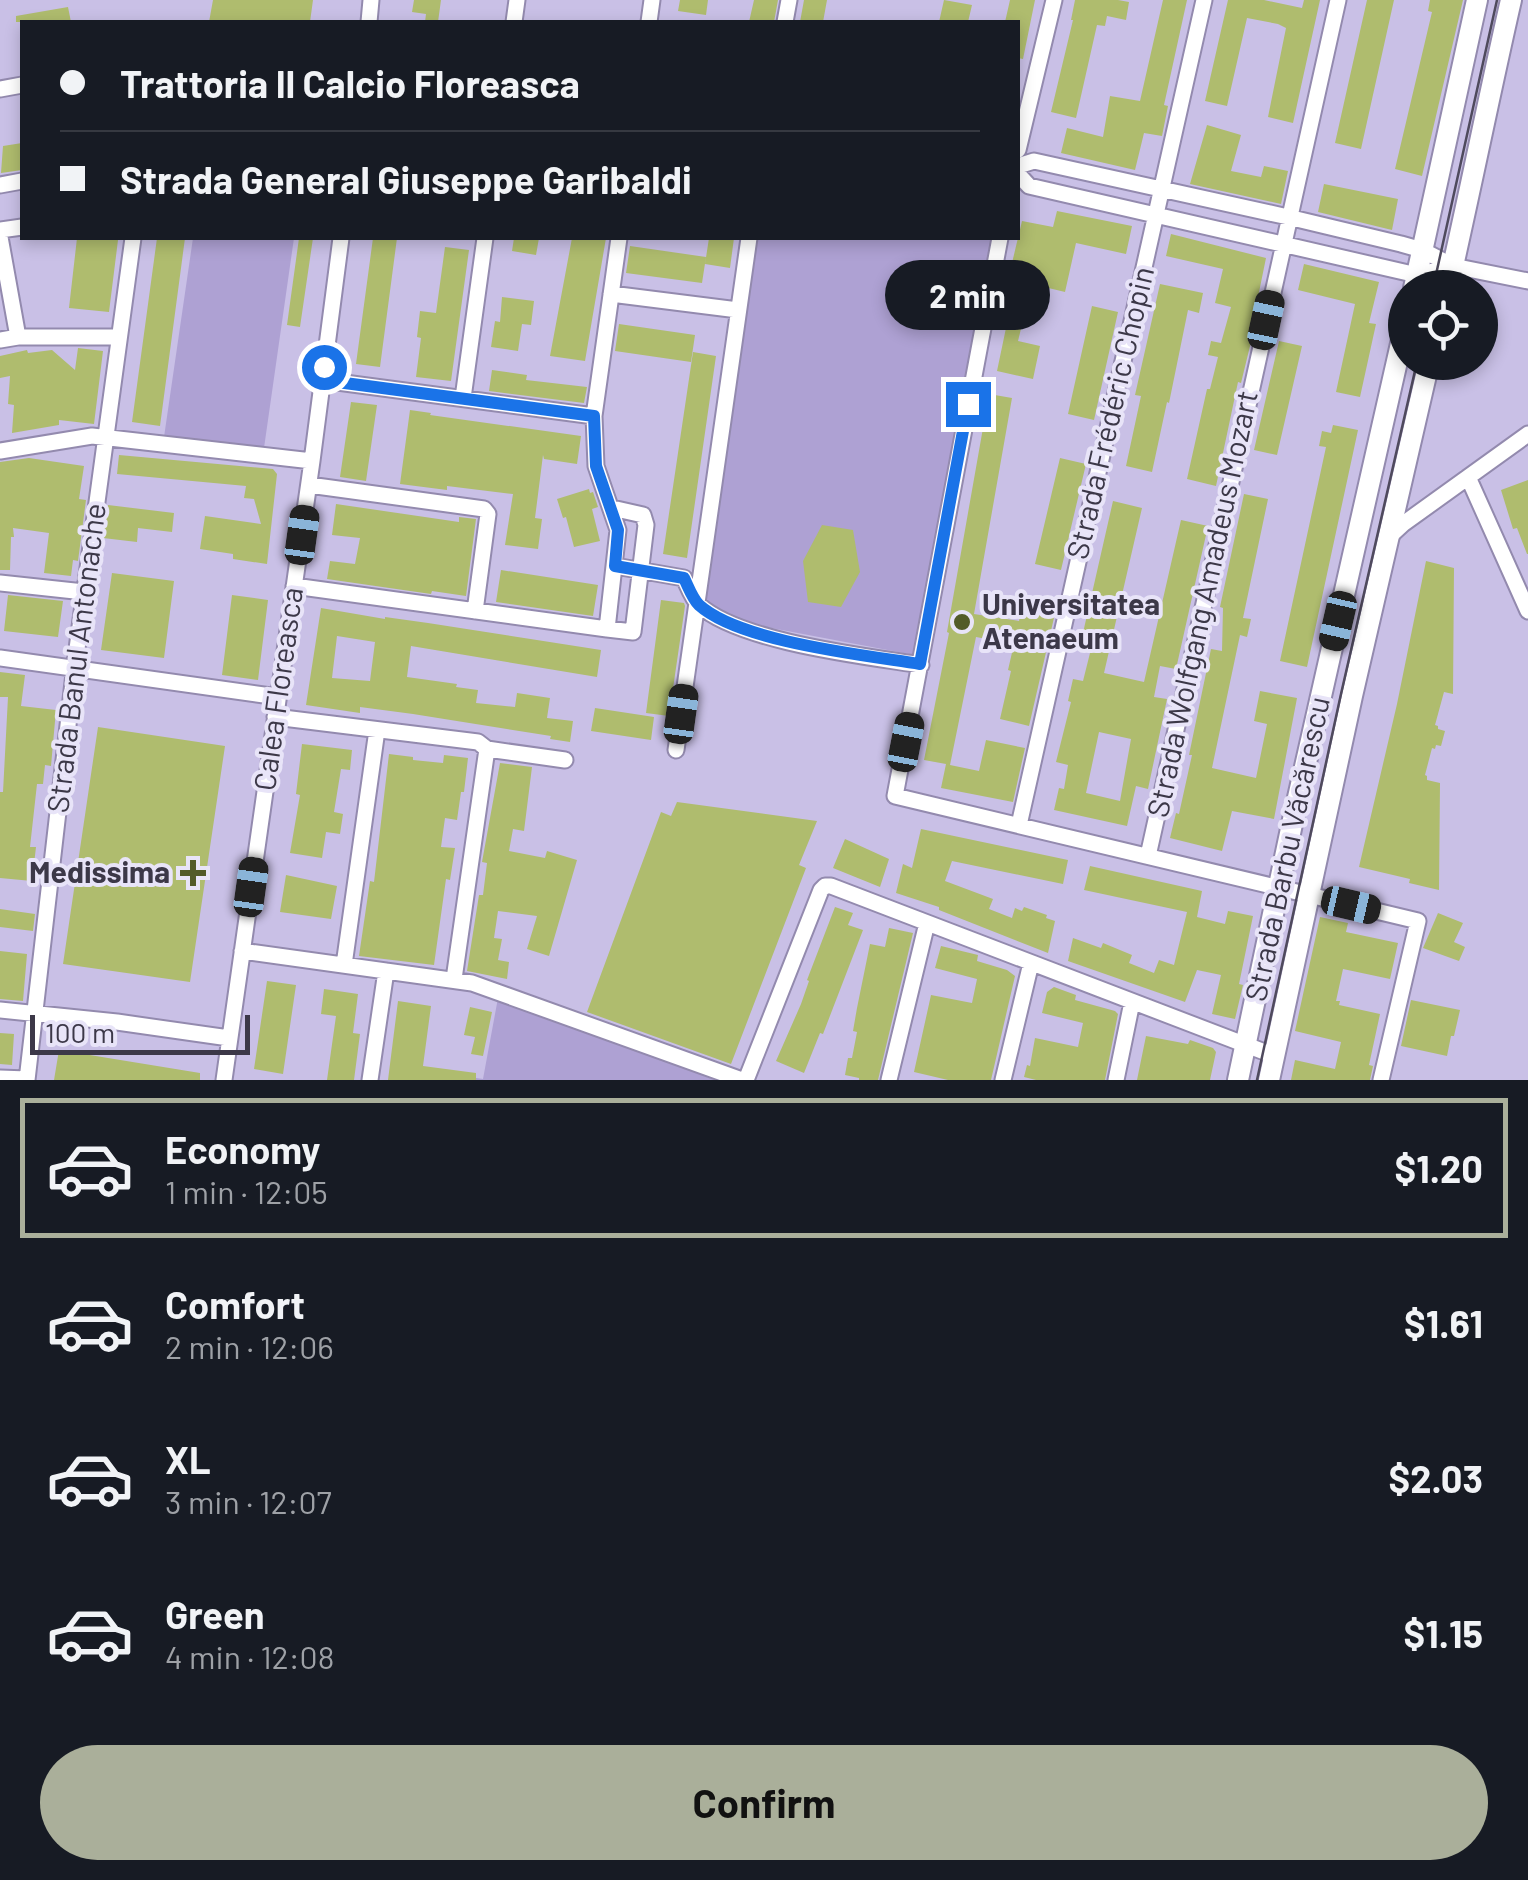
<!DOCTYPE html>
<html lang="en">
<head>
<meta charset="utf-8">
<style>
	:root { --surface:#171b24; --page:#20242c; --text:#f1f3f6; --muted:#9ea1a6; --line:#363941; --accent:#aaaf9a }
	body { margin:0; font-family:Barlow,sans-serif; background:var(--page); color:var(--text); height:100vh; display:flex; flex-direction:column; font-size:38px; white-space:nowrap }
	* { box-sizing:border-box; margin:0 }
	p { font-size:32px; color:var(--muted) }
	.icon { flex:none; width:55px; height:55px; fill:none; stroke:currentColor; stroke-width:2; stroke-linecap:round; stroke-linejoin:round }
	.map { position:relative; height:1080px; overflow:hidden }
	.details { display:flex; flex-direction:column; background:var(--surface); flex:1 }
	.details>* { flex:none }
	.hud { position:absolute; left:20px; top:20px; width:1000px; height:220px; border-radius:0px; box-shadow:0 5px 15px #0003; display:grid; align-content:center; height:220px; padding:0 40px; background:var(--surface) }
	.fabs { position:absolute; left:1388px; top:270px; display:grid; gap:20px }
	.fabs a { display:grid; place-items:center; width:110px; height:110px; border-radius:50%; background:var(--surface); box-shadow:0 5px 15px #0003; font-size:50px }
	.scale { position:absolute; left:30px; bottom:25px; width:220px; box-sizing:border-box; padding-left:10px; border:5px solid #3c3848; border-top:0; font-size:28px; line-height:35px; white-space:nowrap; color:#3c3848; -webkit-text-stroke:8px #e8e4f8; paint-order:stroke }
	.end { position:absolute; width:45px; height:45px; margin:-22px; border:12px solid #1a73e8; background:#fff; box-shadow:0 0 0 5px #fff }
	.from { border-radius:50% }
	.bubble { position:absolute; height:70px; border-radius:35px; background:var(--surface); box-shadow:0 5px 15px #0003; font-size:32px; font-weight:700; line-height:70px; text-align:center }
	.car { position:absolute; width:30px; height:60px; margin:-30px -15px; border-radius:12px; box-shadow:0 0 8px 2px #0007; background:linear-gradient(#222 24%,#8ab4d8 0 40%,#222 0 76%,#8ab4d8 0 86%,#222 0) }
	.hud b { display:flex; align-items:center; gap:35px; height:95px; font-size:38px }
	.hud b+b { border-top:2px solid var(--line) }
	.hud i { width:25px; height:25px; background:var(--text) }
	ul { padding:18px 0 0; list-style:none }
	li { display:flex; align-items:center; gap:30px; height:140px; margin:0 20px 15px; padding:0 20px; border:5px solid transparent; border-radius:0px }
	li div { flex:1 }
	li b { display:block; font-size:38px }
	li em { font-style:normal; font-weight:700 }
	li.selected { border-color:var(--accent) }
	li>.icon { width:90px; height:90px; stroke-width:1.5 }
	.action { display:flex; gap:20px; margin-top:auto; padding:20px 40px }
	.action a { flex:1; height:115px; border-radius:60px; background:var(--accent); color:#111; font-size:40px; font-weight:700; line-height:115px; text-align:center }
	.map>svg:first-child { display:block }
	.green { fill:#aea1d3 }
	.building { fill:#afbc6e; fill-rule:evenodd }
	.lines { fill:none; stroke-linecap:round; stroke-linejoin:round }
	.minor-casing { stroke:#938aae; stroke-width:19 }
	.major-casing { stroke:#938aae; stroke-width:24 }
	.minor { stroke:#fff; stroke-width:15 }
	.major { stroke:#fff; stroke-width:20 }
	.tram { stroke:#4f4a5d; stroke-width:2.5 }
	.route { stroke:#1a73e8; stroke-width:12 }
	.poi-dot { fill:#535b29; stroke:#e8e4f8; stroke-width:4 }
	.labels { text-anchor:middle; stroke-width:8; stroke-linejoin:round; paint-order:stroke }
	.street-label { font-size:30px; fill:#3c3848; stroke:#e8e4f8 }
	.poi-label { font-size:30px; font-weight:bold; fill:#3c3848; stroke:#e8e4f8; text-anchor:start }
</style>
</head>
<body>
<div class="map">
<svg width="1528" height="1080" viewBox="0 0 1528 1080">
	<rect width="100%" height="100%" fill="#c9c0e6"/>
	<!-- green -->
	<path class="green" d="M193 238H294L263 455 163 444Z
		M758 238H994L914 655 755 625 736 619 704 599Z
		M498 998 715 1080H462L463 1076 483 1079Z"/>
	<!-- building -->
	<path class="building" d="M213 0H313L310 22H209Z
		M414 0H441L438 22H425L426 14 412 12Z
		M680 0H708L706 15 678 11Z
		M754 0H778L774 22H749Z
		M804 0H827L823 22H800Z
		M944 0 972 5 968 22H939Z
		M1010 0H1035L1023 59 1018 58V22H1005Z
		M1075 0H1118L1129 2 1126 20 1107 16 1105 26 1097 25 1076 118 1051 112 1073 20H1071Z
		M1163 0H1187L1164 105 1168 106 1162 136 1144 133 1135 170 1061 153 1067 128 1103 137 1110 96 1140 101Z
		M1228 0H1264L1302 8 1304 0H1320L1293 123 1268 117 1286 28 1278 24 1247 18 1227 106 1205 101Z
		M1367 0H1394L1361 149 1335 143Z
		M1430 0H1463L1422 176 1395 169 1432 12 1428 11Z
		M68 7 71 22H16V16Z
		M1207 125 1241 135 1231 171 1261 177 1264 166 1288 171 1281 204 1190 184Z
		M22 143V170L1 173 3 146Z
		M1324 184 1398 199 1392 230 1318 212Z
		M1057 211 1132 226 1126 254 1076 243 1065 292 1032 284 1018 341 1040 346 1033 379 997 371 1006 328 997 326 1022 221 1053 227Z
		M1171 234 1266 258 1249 341 1251 342 1241 383 1238 382 1216 486 1187 479 1207 389H1210L1218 357 1208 355 1211 341 1221 343 1231 307 1215 303 1223 269 1166 256Z
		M77 238 118 240 109 312 69 308Z
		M157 238H185L160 426 132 422Z
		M299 238H313L300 327 287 325Z
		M373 238H397L380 367 356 364Z
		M514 238H539L536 255 512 251Z
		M572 238H606L585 361 550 356Z
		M709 238H734L730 268 705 264Z
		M630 246 706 257 702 283 626 273Z
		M445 247 469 250 451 381 416 377 421 338 417 337 420 311 436 313Z
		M1304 264 1379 282 1369 323 1376 324 1360 397 1336 392 1355 304 1298 290Z
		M1160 284 1203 293 1199 313 1188 310 1169 403 1167 402 1152 472 1126 466 1141 396 1135 395Z
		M502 297 534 301 531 325 522 324 518 351 491 347 495 321 500 322Z
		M1092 306 1118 312 1094 420 1068 414Z
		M619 324 695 335 691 362 615 351Z
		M1279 341 1302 346 1277 455 1254 450Z
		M78 348 103 351 94 424 59 420V425L12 433 14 405 8 404 10 376 0 378V356L27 350 28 353 52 350 75 370Z
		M693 352 716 356 687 558 663 554Z
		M492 370 527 375 526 380 587 387 584 403 489 391Z
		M989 394 1012 398 974 614 1019 621 1023 602 1056 609 1029 726 1000 719 1011 671 1008 670 1014 644 976 637 950 765 979 771 986 740 1025 748 1013 802 941 788 946 764 924 760 949 633 947 632Z
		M351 402 377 405 366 481 340 477Z
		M410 410 431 413 430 415 581 436 577 464 544 459 543 455 535 518 542 519 538 549 505 545 513 494 447 486V490L400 484Z
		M1333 425 1358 430 1307 667 1280 661 1326 447 1319 446 1322 431 1331 433Z
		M119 455 273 469 277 474 267 564 233 559V554L200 549 205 516 261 524 254 499 244 498 246 486 117 474Z
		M29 458 84 466 79 499 86 500 78 561 73 560 71 576 44 573 49 533 13 528 14 537H11L10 570H0V462Z
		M1060 458 1086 464 1061 570 1035 564Z
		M1528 480V554H1527L1517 528 1513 529 1501 490Z
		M589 489 590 493 593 492 598 507 592 509 600 541 574 547 566 517 563 518 557 499Z
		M1244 494 1268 499 1243 618 1251 619 1247 637 1240 635 1212 768 1256 778 1267 724 1254 721 1260 691 1297 698 1274 819 1232 811 1222 851 1170 838 1176 813 1179 814 1192 755H1189L1211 649 1222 651 1223 608 1220 607Z
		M1113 501 1142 508 1104 673 1144 682 1181 520 1208 526 1176 669 1160 666 1154 697 1167 699 1148 789 1136 786 1127 826 1054 810 1059 788 1064 789 1068 765 1056 762 1071 702 1068 701 1073 679 1083 681 1091 649 1080 646ZM1099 732 1131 739 1120 801 1086 793Z
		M336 504 459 522V517L476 519 466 596 432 591 431 594 327 579 330 561 355 564 360 538 332 535Z
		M108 505 174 513 172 532 138 528 137 542 103 538Z
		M822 525 853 530 860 572 841 607 808 602 803 561Z
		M1426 561 1454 568 1453 694 1444 692 1435 725 1438 726V729L1445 731 1441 746 1436 745 1435 749 1432 748 1425 775 1427 776V780L1440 783 1439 890 1409 883 1410 879 1359 867 1397 704Z
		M501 570 598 585 593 616 496 602Z
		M112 573 174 581 164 658 101 650Z
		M8 595 63 601 58 637 4 631Z
		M232 595 268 600 258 680 222 675Z
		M661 600 684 603 685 606 669 716 646 713Z
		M321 608 385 619V617L428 623 601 650 597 677 411 646 407 677 457 684 456 687 478 690 476 703 515 707 517 693 550 698 547 718 573 721 570 742 550 739 551 736 413 714 360 707V713L306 705ZM337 636 375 642 370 681 332 678Z
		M0 672 25 675 21 706 56 710 51 766 45 765 43 784H37L30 847H36L32 881 0 878V792H3L8 697H0Z
		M595 708 654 717 651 740 591 731Z
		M98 727 225 746 190 982 63 964Z
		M302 744 352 750 350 770 341 769 334 812 343 814 340 834 326 832 322 858 290 853 300 795 296 794Z
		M389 754 413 757V760L443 763 444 755 468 758 464 792H461L457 820 445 818 441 847 455 848 450 880 446 879 434 965 359 956 370 881 374 882Z
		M500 763 532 767 524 831 513 829 509 851 545 858 547 851 577 860 549 956 527 949 537 916 498 911 494 938 502 939 498 960 509 962 507 979 467 971 479 895H483L487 863 482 862Z
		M677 802 817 821 799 865 806 868 731 1064 587 1012 661 812 671 816Z
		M921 829 1068 860 1063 884 952 861 945 881 993 899 989 909 1012 918 1015 908 1022 911 1024 907 1047 915 1046 918 1055 921 1048 953 939 910V907L896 893 903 864 912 868Z
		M845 839 889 859 880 887 833 868Z
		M1090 866 1202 891 1197 917 1225 924 1228 911 1253 916 1239 984 1243 985 1235 1019 1212 1014 1221 975 1197 970 1185 1002 1068 961 1073 938 1101 948 1103 943 1132 955 1129 963 1154 973 1159 960 1174 965 1187 912 1084 890Z
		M286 875 337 886 331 919 280 912Z
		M835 907 853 913 848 925 863 930 823 1034 820 1033 804 1073 776 1061 801 1004 809 981 807 980Z
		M0 909 35 914 33 931 0 927Z
		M1438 913 1463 923 1454 942 1465 947 1459 961 1423 948Z
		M1320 917 1348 923 1346 932 1398 943 1390 979 1343 969 1336 1001H1340L1339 1005 1380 1014 1369 1065 1373 1066 1370 1080H1291L1295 1060 1335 1069 1341 1042 1295 1031Z
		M889 928 913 933 878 1080H859V1078L845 1075 848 1058H852L857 1032 853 1031 857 1008 870 944 885 947Z
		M941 946 978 955 977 961 1007 970 1015 976 991 1080H948L914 1072 931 995 972 1003 977 979 935 968Z
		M0 951 27 954 23 1001 0 999Z
		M267 981 296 985 283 1074 254 1069Z
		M1054 987 1076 995 1075 1000 1115 1011 1118 1014 1105 1080H1036L1024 1077 1027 1065 1030 1066 1035 1038 1078 1047 1083 1023 1042 1013 1047 992Z
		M324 989 358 994 353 1033 360 1034 354 1080H327L336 1016 321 1014Z
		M1411 1000 1460 1010 1454 1036H1451L1447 1056 1401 1046Z
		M398 1001 431 1006 423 1066 476 1073V1080H388Z
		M470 1007 492 1012 483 1056 471 1054 475 1037 464 1035Z
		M0 1033 14 1034 12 1065 0 1064Z
		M1146 1036 1188 1044 1190 1040 1213 1048 1216 1052 1210 1080H1137Z
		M59 1050 200 1073V1080H54Z"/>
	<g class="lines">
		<defs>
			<path id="minor" d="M369 22 371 0
				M514 22 517 0
				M649 22 652 0
				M785 22 789 0
				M0 89 22 85
				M1018 150 1054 0
				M1018 166 1034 161 1288 217 1401 244 1422 250 1453 266 1528 281
				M1018 174 1029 186 1417 275 1453 266
				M0 185 22 181
				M0 230 22 227
				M0 237 18 337
				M1000 238 895 796 1418 921 1381 1080
				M611 294 738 310
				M0 340 18 337H119
				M322 380 594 416
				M463 398 485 238
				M0 451 92 436 312 461
				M1468 477 1528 611
				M309 485 484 509 488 514 475 611
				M1390 536 1403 524 1528 434
				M615 566 684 578C688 586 692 598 699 605 740 642 864 656 921 665
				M0 583 84 592
				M294 586 607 629 618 530 596 466 594 416 619 238
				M607 629 633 632 646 525 643 515 612 508
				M0 658 278 697
				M275 717 478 742 487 749 565 760
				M676 750 749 238
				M1019 825 1204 0
				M1148 856 1338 0
				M242 951 472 983 742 1080
				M344 965 377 730
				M454 979 487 749
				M0 1010 117 1022 229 1038
				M0 1078 27 1079
				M27 1080 76 656 133 238
				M224 1080 312 461 341 238
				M370 1080 386 971
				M746 1080 821 890 825 886H831L1275 1056
				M889 1080 927 923
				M1003 1080 1031 963
				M1116 1080 1132 1002"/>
			<path id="major" d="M1414 288 1477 0
				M1448 288C1470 192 1489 96 1511 0
				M1238 1080 1292 824 1405 326
				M1269 1080 1352 696 1429 362"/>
		</defs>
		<!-- minor casing -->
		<use href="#minor" class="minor-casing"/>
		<!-- major casing -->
		<use href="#major" class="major-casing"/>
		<!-- minor -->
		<use href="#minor" class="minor"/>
		<!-- major -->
		<use href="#major" class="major"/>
		<!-- tram -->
		<path class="tram" d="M1433 288 1497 0
			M1257 1080 1341 694 1417 362"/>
	</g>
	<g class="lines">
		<!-- route -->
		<path class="route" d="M324 367 322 380 594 416 596 466 618 530 615 566 684 578C688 586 692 598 699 605 740 642 864 655 920 664L968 404"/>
	</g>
	<!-- markers -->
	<g class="poi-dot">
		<circle cx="962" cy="622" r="10"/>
		<path d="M188 858h10v10h10v10h-10v10h-10v-10h-10v-10h10z"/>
	</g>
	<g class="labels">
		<!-- street labels -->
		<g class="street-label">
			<text transform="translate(1111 413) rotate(-77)" y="10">Strada Frédéric Chopin</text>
			<text transform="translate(1203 604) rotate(-78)" y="10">Strada Wolfgang Amadeus Mozart</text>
			<text transform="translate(77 658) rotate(-83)" y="10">Strada Banul Antonache</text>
			<text transform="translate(279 689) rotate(-82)" y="10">Calea Floreasca</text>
			<text transform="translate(1288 849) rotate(-78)" y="10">Strada Barbu Văcărescu</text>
		</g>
		<!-- poi labels -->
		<g class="poi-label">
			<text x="982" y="615">Universitatea<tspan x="982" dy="34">Atenaeum</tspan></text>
			<text x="170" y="883" text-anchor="end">Medissima</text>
		</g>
	</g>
</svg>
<div class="fabs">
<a><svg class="icon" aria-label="locate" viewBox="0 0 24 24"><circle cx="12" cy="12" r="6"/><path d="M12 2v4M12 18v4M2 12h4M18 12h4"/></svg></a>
</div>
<div class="scale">100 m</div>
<i class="end from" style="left:324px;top:367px"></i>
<i class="end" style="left:968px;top:404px"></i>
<div class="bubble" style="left:885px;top:260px;width:165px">2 min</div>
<i class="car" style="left:1266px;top:320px;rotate:12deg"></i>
<i class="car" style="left:302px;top:535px;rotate:8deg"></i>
<i class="car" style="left:1338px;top:621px;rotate:193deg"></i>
<i class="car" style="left:681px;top:714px;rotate:8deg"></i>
<i class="car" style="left:906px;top:742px;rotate:11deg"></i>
<i class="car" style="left:251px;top:887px;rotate:8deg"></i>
<i class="car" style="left:1351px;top:905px;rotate:103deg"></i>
<div class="hud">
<b><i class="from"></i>Trattoria Il Calcio Floreasca</b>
<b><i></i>Strada General Giuseppe Garibaldi</b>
</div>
</div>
<section class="details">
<ul>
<li class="selected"><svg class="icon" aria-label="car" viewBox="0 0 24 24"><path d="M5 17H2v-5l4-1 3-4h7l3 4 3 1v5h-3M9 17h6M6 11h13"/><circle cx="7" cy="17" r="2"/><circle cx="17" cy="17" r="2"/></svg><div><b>Economy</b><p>1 min · 12:05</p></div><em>$1.20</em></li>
<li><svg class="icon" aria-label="car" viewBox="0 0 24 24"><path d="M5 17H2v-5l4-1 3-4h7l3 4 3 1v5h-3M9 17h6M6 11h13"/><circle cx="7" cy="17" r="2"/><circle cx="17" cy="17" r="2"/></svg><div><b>Comfort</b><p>2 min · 12:06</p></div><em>$1.61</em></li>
<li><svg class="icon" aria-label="car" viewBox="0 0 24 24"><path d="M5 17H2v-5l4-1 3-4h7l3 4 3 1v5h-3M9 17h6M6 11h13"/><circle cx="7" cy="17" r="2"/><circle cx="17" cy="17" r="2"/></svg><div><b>XL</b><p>3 min · 12:07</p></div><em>$2.03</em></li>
<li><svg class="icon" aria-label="car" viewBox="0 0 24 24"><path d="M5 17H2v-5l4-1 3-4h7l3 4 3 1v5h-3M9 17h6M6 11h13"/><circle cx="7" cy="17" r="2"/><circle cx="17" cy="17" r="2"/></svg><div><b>Green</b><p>4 min · 12:08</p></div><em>$1.15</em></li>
</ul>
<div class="action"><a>Confirm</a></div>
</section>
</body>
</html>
